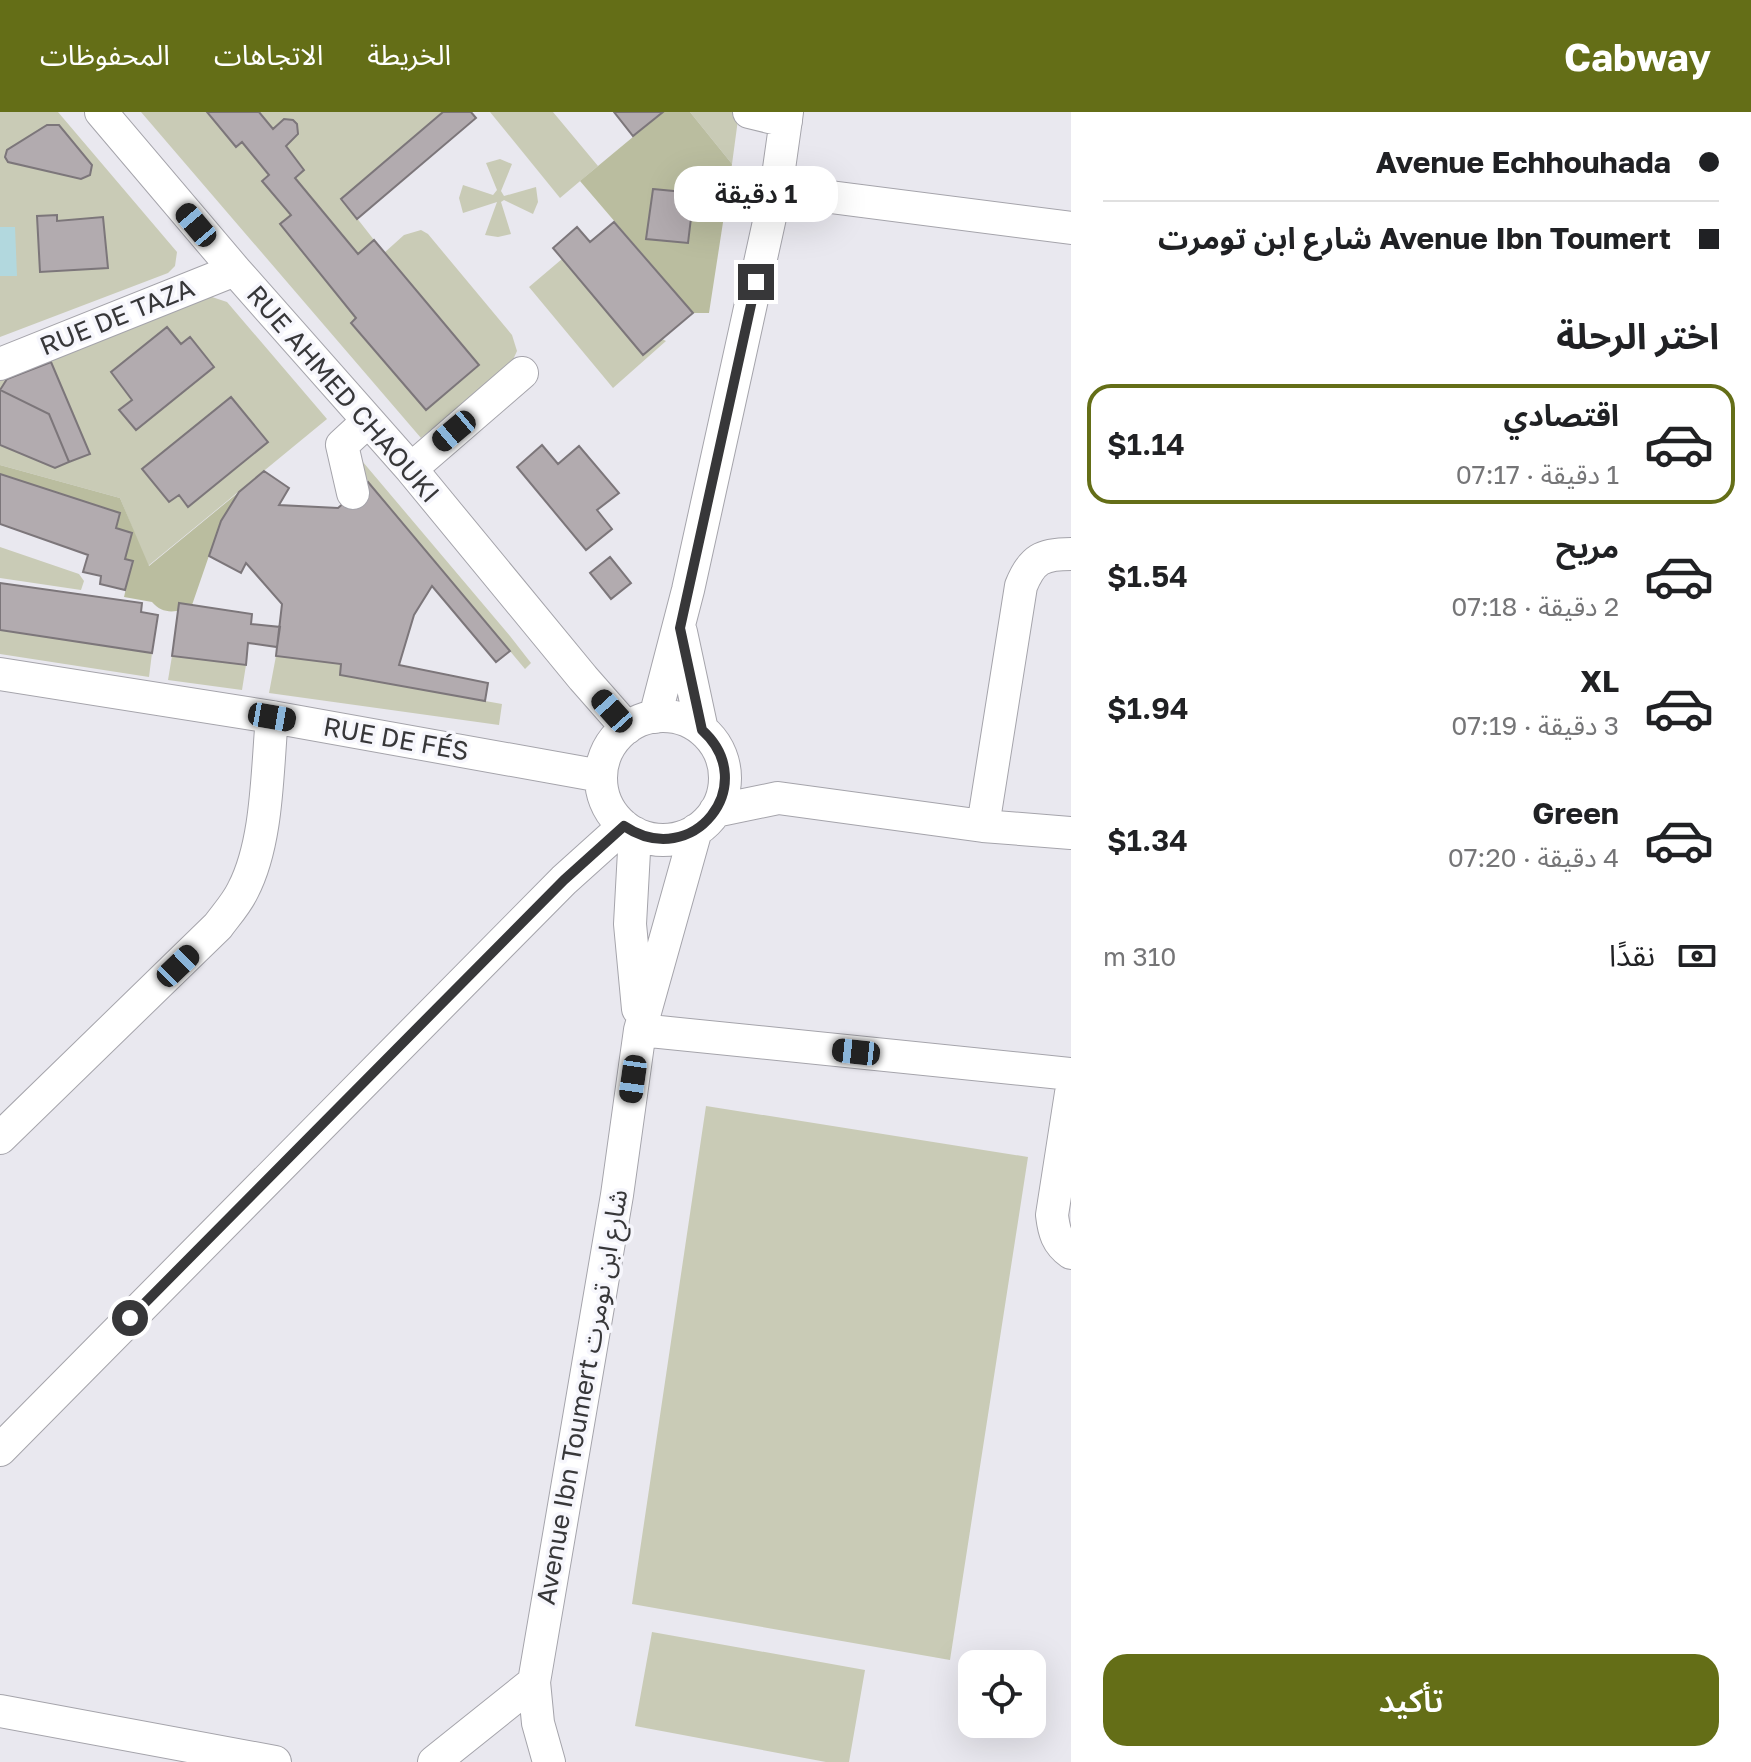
<!DOCTYPE html>
<html lang="ar">
<head>
<meta charset="utf-8">
<style>
	:root { --surface:#fff; --page:#f6f6f6; --text:#202124; --muted:#757577; --line:#e0e0e0; --accent:#646e17 }
	body { margin:0; font-family:"Golos Text","Noto Sans Arabic",sans-serif; background:var(--page); color:var(--text); direction:rtl; height:100vh; display:flex; flex-direction:column; font-size:30px; white-space:nowrap }
	* { box-sizing:border-box; margin:0 }
	p { font-size:26px; color:var(--muted) }
	.icon { flex:none; width:44px; height:44px; fill:none; stroke:currentColor; stroke-width:2; stroke-linecap:round; stroke-linejoin:round }
	.map { position:relative; flex:1; overflow:hidden; direction:ltr }
	.details { display:flex; flex-direction:column; background:var(--surface); width:680px }
	.details>* { flex:none }
	.banner { display:grid; align-content:center; height:176px; padding:0 32px; background:var(--surface) }
	.fabs { position:absolute; left:958px; top:1538px; display:grid; gap:16px }
	.fabs a { display:grid; place-items:center; width:88px; height:88px; border-radius:16px; background:var(--surface); box-shadow:0 8px 32px #0002; font-size:40px }
	.end { position:absolute; width:36px; height:36px; margin:-18px; border:10px solid #373739; background:#fff; box-shadow:0 0 0 4px #fff }
	.from { border-radius:50% }
	.bubble { position:absolute; height:56px; border-radius:24px; background:var(--surface); box-shadow:0 8px 32px #0002; font-size:26px; font-weight:600; line-height:56px; text-align:center; direction:rtl }
	.car { position:absolute; width:24px; height:48px; margin:-24px -12px; border-radius:10px; box-shadow:0 0 6px 2px #0007; background:linear-gradient(#222 24%,#8ab4d8 0 40%,#222 0 76%,#8ab4d8 0 86%,#222 0) }
	.banner b { display:flex; align-items:center; gap:28px; height:76px; font-size:30px }
	.banner b+b { border-top:2px solid var(--line) }
	.banner i { width:20px; height:20px; background:var(--text) }
	ul { padding:0; list-style:none }
	li { display:flex; align-items:center; gap:24px; height:120px; margin:0 16px 12px; padding:0 16px; border:4px solid transparent; border-radius:24px }
	li div { flex:1 }
	li b { display:block; font-size:30px }
	li em { font-style:normal; font-weight:600 }
	li.current { border-color:var(--accent) }
	li>.icon { width:72px; height:72px; stroke-width:1.5 }
	h2 { padding:0 32px; font-size:36px; line-height:96px }
	.pay { display:flex; align-items:center; gap:20px; height:88px; padding:0 32px; font-size:30px }
	.pay p { margin-inline-start:auto }
	.action { display:flex; gap:16px; margin-top:auto; padding:16px 32px }
	.action a { flex:1; height:92px; border-radius:24px; background:var(--accent); color:#fff; font-size:32px; font-weight:600; line-height:92px; text-align:center }
	header { display:flex; align-items:center; gap:48px; box-sizing:border-box; height:112px; padding:0 40px; background:var(--accent); color:#fff }
	header strong { font-size:38px }
	nav { display:flex; gap:44px; margin-inline-start:auto; font-size:28px }
	main { display:flex; flex:1; min-height:0 }
	.map>svg:first-child { display:block }
	.green { fill:#c9cbb6 }
	.forest { fill:#babd9f }
	.water { fill:#b2d8de }
	.building { fill:#b2abaf; stroke:#7c767a; stroke-width:2 }
	.lines { fill:none; stroke-linecap:round; stroke-linejoin:round }
	.minor-casing { stroke:#a5a4ab; stroke-width:34 }
	.minor { stroke:#fff; stroke-width:32 }
	.route { stroke:#373739; stroke-width:10 }
	.labels { text-anchor:middle; stroke-width:7; stroke-linejoin:round; paint-order:stroke }
	.street-label { font-size:26px; fill:#373739; stroke:#f6f6fc }
</style>
</head>
<body>
<header>
<strong>Cabway</strong>
<nav><a>الخريطة</a><a>الاتجاهات</a><a>المحفوظات</a></nav>
</header>
<main>
<section class="details">
<div class="banner">
<b><i class="from"></i>Avenue Echhouhada</b>
<b><i></i>Avenue Ibn Toumert شارع ابن تومرت</b>
</div>
<h2>اختر الرحلة</h2>
<ul>
<li class="current"><svg class="icon" aria-label="car" viewBox="0 0 24 24"><path d="M5 17H2v-5l4-1 3-4h7l3 4 3 1v5h-3M9 17h6M6 11h13"/><circle cx="7" cy="17" r="2"/><circle cx="17" cy="17" r="2"/></svg><div><b>اقتصادي</b><p>1 دقيقة · 07:17</p></div><em>$1.14</em></li>
<li><svg class="icon" aria-label="car" viewBox="0 0 24 24"><path d="M5 17H2v-5l4-1 3-4h7l3 4 3 1v5h-3M9 17h6M6 11h13"/><circle cx="7" cy="17" r="2"/><circle cx="17" cy="17" r="2"/></svg><div><b>مريح</b><p>2 دقيقة · 07:18</p></div><em>$1.54</em></li>
<li><svg class="icon" aria-label="car" viewBox="0 0 24 24"><path d="M5 17H2v-5l4-1 3-4h7l3 4 3 1v5h-3M9 17h6M6 11h13"/><circle cx="7" cy="17" r="2"/><circle cx="17" cy="17" r="2"/></svg><div><b>XL</b><p>3 دقيقة · 07:19</p></div><em>$1.94</em></li>
<li><svg class="icon" aria-label="car" viewBox="0 0 24 24"><path d="M5 17H2v-5l4-1 3-4h7l3 4 3 1v5h-3M9 17h6M6 11h13"/><circle cx="7" cy="17" r="2"/><circle cx="17" cy="17" r="2"/></svg><div><b>Green</b><p>4 دقيقة · 07:20</p></div><em>$1.34</em></li>
</ul>
<div class="pay"><svg class="icon" aria-label="cash" viewBox="0 0 24 24"><path d="M3 7h18v10H3z"/><circle cx="12" cy="12" r="2"/></svg>نقدًا<p>310 m</p></div>
<div class="action"><a>تأكيد</a></div>
</section>
<div class="map">
<svg width="1071" height="1650" viewBox="0 0 1071 1650">
	<rect width="100%" height="100%" fill="#e9e8ef"/>
	<!-- green -->
	<path class="green" d="M0 0H58L177 140 175 154 168 161 0 225Z
		M141 0H443L342 87 374 128 358 142 311 86 280 112 356 206 351 212 426 298 479 253 384 141 404 123 421 118 428 122 512 223 517 239 511 252 421 326Z
		M490 0H553L598 54 560 86Z
		M690 0H739L732 52Z
		M500 47 512 52 501 79 504 84 536 75 538 90 533 102 504 88 501 90 511 122 498 125 485 123 497 90 463 101 459 86 463 73 493 83 497 78 486 51Z
		M562 147 643 243 662 227 666 229 613 276 529 175Z
		M209 184 227 190 327 307 148 454 120 386 0 353V264Z
		M357 343 510 524 531 551 525 557 368 370Z
		M0 435 79 462 84 469 81 478 0 466Z
		M0 518 152 541 149 565 0 542Z
		M172 544 246 553 242 578 168 568Z
		M276 544 341 552 340 563 502 592 499 613 269 581Z
		M706 994 1028 1045 950 1548 632 1492Z
		M652 1520 865 1558 849 1650H826L635 1614Z"/>
	<!-- forest -->
	<path class="forest" d="M663 0H690L732 52 709 201H693L580 69Z
		M0 353 120 386 149 454 239 380 221 409 192 493C178 501 163 503 152 490L124 485 132 450 125 447 132 421 116 416 119 401 0 362Z"/>
	<!-- water -->
	<path class="water" d="M0 115H15L17 164H0Z"/>
	<!-- building -->
	<path class="building" d="M207 0H259L273 17 284 7 293 8 297 12 298 22 286 34 304 58 295 66 358 142 374 128 479 253 426 298 351 211 356 206 280 112 291 103 262 69 269 63 242 30 236 35Z
		M443 0H471L476 6 357 107 341 87Z
		M614 0H663L633 24Z
		M47 13H59L92 53 90 63 81 67 8 50 5 45 7 38Z
		M653 77 694 81 688 131 646 127Z
		M57 103V109L103 105 108 156 40 160 37 104Z
		M614 110 693 201 643 243 553 136 577 115 590 130Z
		M167 215 181 232 190 225 214 255 136 318 119 298 132 288 111 260Z
		M51 250 90 342 69 350 49 302 0 278 7 267Z
		M0 278 49 302 69 350 55 356 0 333Z
		M231 285 268 330 188 395 179 383 169 390 142 357Z
		M542 333 558 352 579 334 619 381 597 398 612 417 586 438 517 355Z
		M264 359 289 376 279 393 338 396 368 370 510 539 496 550 432 474 414 503 399 553 488 571 485 589 340 563 341 552 276 544 282 492 246 451 241 461 209 444 221 409 239 380Z
		M0 362 120 401 116 416 132 421 125 447 133 449 125 478 100 472 101 464 83 460 88 443 0 412Z
		M610 445 631 471 611 487 590 461Z
		M0 471 142 491 141 500 158 503 152 541 0 518Z
		M179 491 252 502 251 512 280 515 277 535 248 531 246 553 172 544Z"/>
	<g class="lines">
		<defs>
			<path id="minor" d="M101 0 235 158 411 357 583 566 627 616
				M749 0 786 9
				M776 78 1071 116
				M0 252 235 158
				M411 357 522 261
				M353 381 342 333 368 309
				M681 520 702 618
				M0 562 272 605 601 664
				M601 666a62 62 0 1 1 124 0a62 62 0 1 1-124 0Z
				M655 605 688 478 776 78 787 0
				M715 699 778 686 983 714 1071 721
				M983 714 1021 474C1032 447 1042 442 1071 442
				M635 721 630 812 638 897
				M640 918 1071 962
				M1071 981 1052 1103C1054 1120 1057 1131 1071 1141
				M0 1026 218 814C226 803 237 791 243 778 268 730 267 658 272 605
				M0 1338 564 768 624 714
				M0 1599 275 1650
				M434 1650 534 1570
				M549 1650 538 1611 534 1570 617 1083 640 918 696 718"/>
		</defs>
		<!-- minor casing -->
		<use href="#minor" class="minor-casing"/>
		<!-- minor -->
		<use href="#minor" class="minor"/>
	</g>
	<g class="lines">
		<!-- route -->
		<path class="route" d="M130 1206 564 768 624 714C693 760 762 672 702 618L680 516 756 170"/>
	</g>
	<g class="labels">
		<!-- street labels -->
		<g class="street-label">
			<text transform="translate(117 205) rotate(-22)" y="9">RUE DE TAZA</text>
			<text transform="translate(343 282) rotate(49)" y="9">RUE AHMED CHAOUKI</text>
			<text transform="translate(396 627) rotate(10)" y="9">RUE DE FÉS</text>
			<text transform="translate(582 1285) rotate(-80)" y="9">Avenue Ibn Toumert شارع ابن تومرت</text>
		</g>
	</g>
</svg>
<div class="fabs">
<a><svg class="icon" aria-label="locate" viewBox="0 0 24 24"><circle cx="12" cy="12" r="6"/><path d="M12 2v4M12 18v4M2 12h4M18 12h4"/></svg></a>
</div>
<i class="end from" style="left:130px;top:1206px"></i>
<i class="end" style="left:756px;top:170px"></i>
<div class="bubble" style="left:674px;top:54px;width:164px">1 دقيقة</div>
<i class="car" style="left:196px;top:113px;rotate:320deg"></i>
<i class="car" style="left:454px;top:319px;rotate:230deg"></i>
<i class="car" style="left:612px;top:599px;rotate:318deg"></i>
<i class="car" style="left:272px;top:605px;rotate:100deg"></i>
<i class="car" style="left:178px;top:854px;rotate:46deg"></i>
<i class="car" style="left:856px;top:940px;rotate:276deg"></i>
<i class="car" style="left:633px;top:967px;rotate:188deg"></i>
</div>
</main>
</body>
</html>
